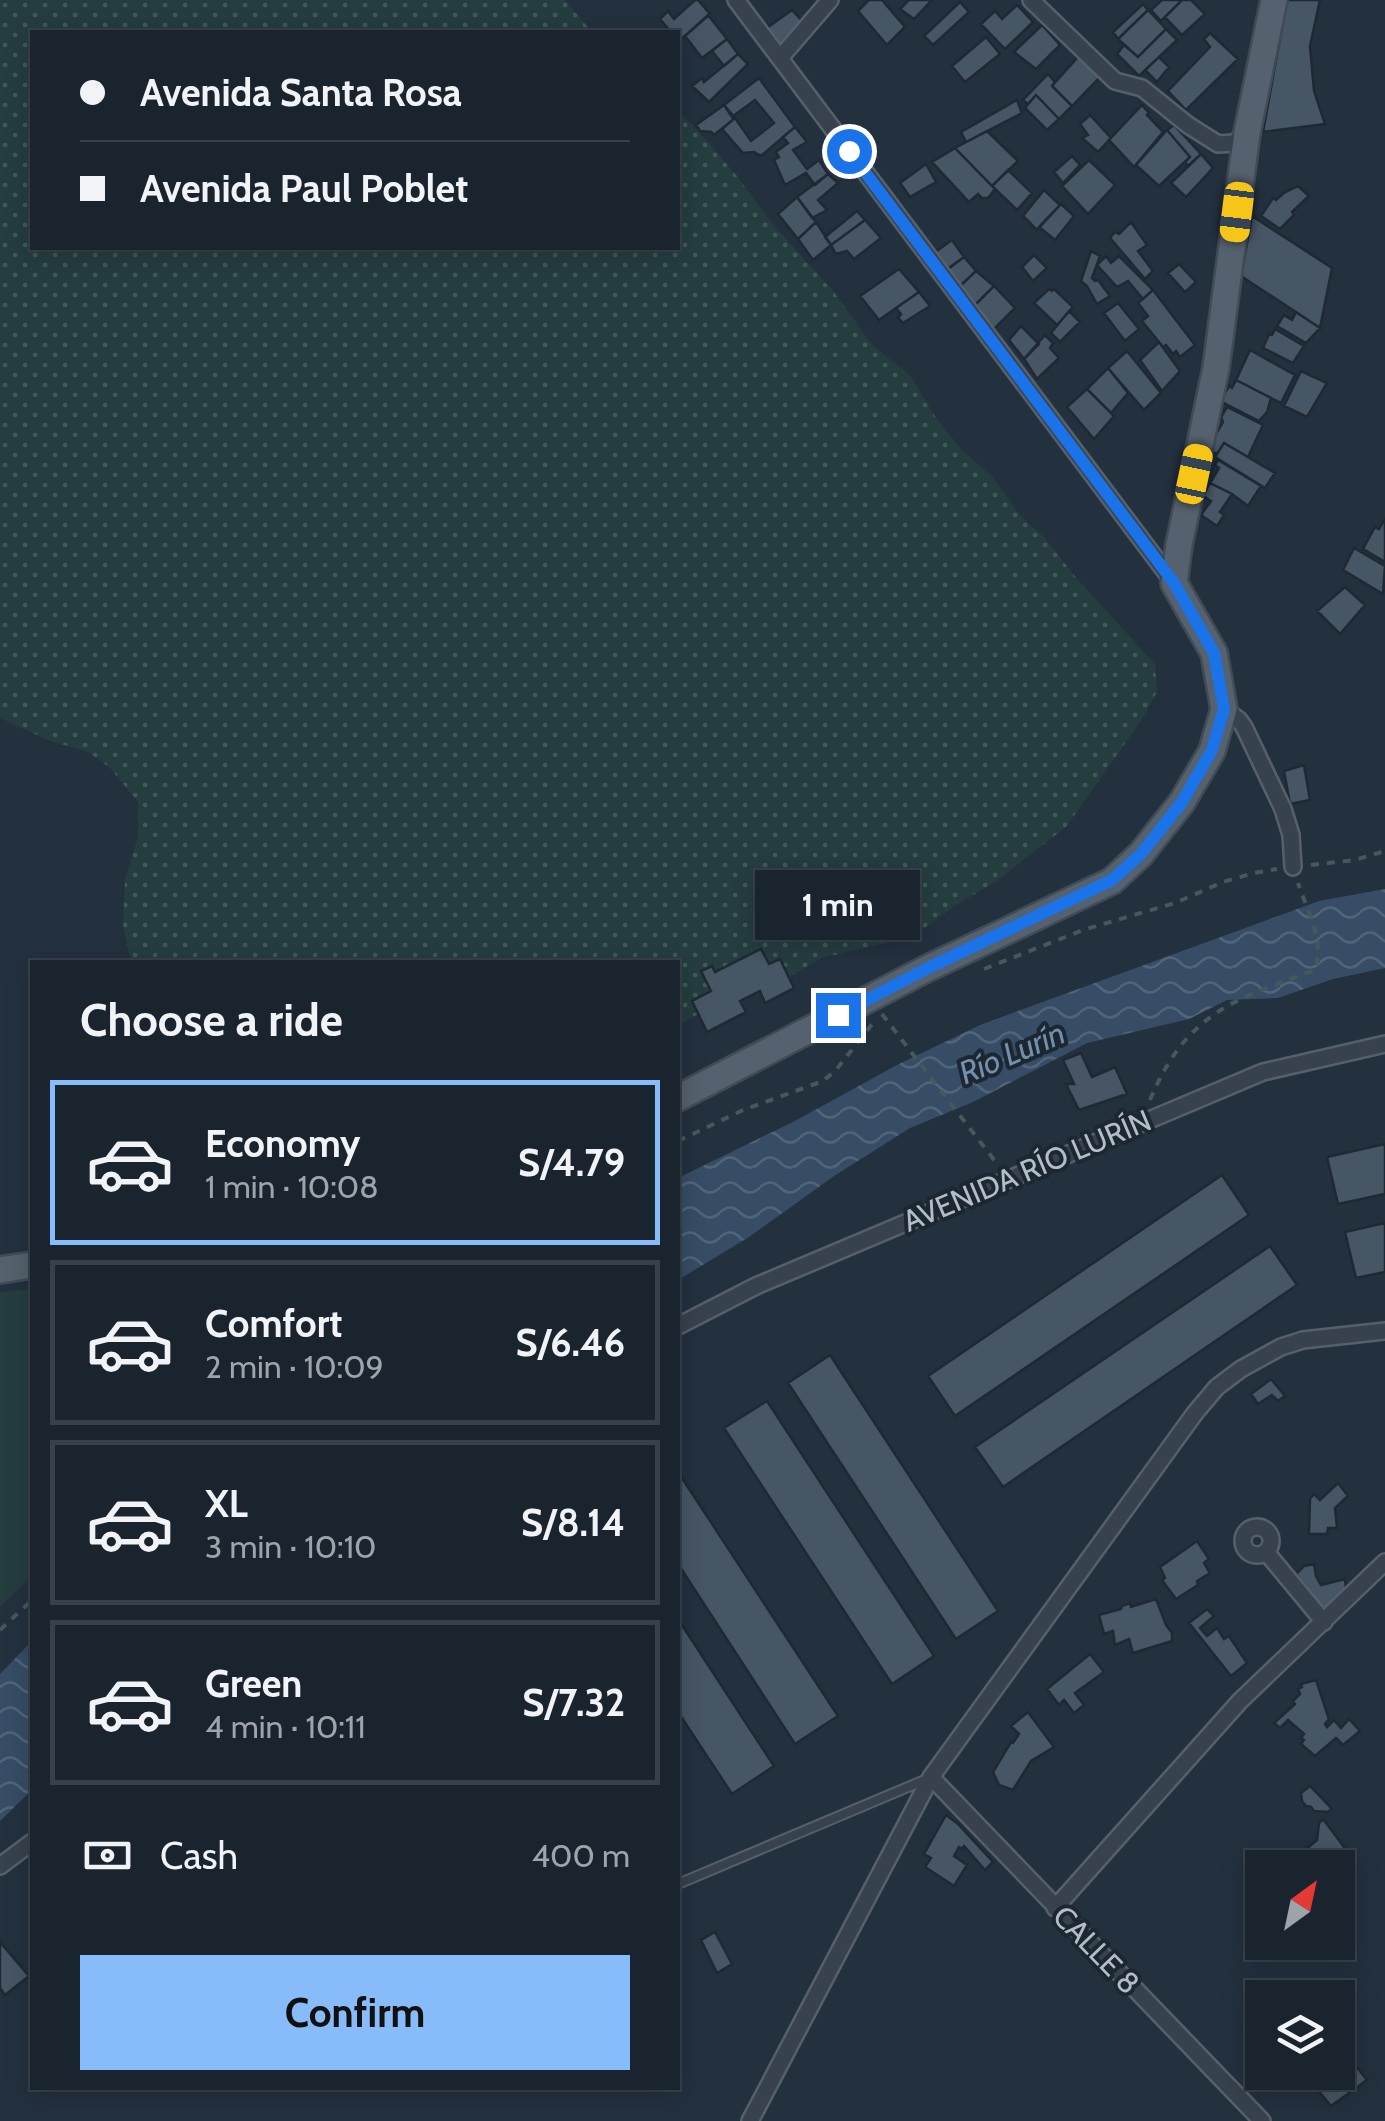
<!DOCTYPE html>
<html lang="en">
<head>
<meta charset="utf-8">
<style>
	:root { --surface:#1a242e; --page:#232c36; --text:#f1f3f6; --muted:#9fa4aa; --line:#38414a; --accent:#87bbfa }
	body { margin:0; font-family:Cabin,sans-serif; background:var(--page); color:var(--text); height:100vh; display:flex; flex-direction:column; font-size:38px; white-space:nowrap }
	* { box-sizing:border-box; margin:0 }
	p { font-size:32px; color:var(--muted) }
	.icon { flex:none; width:55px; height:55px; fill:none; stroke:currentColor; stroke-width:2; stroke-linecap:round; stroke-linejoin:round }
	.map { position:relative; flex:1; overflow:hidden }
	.side { position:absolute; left:30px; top:960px; width:650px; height:1130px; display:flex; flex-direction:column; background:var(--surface); border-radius:0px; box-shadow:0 5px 25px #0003,0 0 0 2px var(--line) }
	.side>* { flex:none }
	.hud { position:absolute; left:30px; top:30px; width:650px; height:220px; border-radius:0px; box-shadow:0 5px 25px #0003,0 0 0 2px var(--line); display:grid; align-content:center; height:220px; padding:0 50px; background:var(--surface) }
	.needle { width:65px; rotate:33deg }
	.fabs { position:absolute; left:1245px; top:1850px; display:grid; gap:20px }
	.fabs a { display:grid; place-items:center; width:110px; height:110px; border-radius:0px; background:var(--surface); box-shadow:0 5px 25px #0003,0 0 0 2px var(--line); font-size:50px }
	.end { position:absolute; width:45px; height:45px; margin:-22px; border:12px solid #1a73e8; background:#fff; box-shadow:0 0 0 5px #fff }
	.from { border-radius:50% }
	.bubble { position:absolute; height:70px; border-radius:0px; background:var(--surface); box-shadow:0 5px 25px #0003,0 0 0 2px var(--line); font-size:32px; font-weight:700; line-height:70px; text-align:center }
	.car { position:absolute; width:30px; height:60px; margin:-30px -15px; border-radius:12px; box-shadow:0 0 8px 2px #0007; background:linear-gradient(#f5c518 24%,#345 0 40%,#f5c518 0 76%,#345 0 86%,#f5c518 0) }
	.hud b { display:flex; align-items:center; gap:35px; height:95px; font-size:38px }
	.hud b+b { border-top:2px solid var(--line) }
	.hud i { width:25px; height:25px; background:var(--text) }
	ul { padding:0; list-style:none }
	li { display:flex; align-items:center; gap:30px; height:165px; margin:0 20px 15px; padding:0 30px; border:5px solid var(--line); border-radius:0px }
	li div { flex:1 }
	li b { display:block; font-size:38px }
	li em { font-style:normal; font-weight:700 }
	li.on { border-color:var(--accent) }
	li>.icon { width:90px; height:90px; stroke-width:1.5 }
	h2 { padding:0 50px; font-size:45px; line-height:120px }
	.pay { display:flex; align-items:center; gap:25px; height:110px; padding:0 50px; font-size:38px }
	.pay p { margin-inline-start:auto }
	.button { display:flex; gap:20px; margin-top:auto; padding:20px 50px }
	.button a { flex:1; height:115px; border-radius:0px; background:var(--accent); color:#111; font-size:40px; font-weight:700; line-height:115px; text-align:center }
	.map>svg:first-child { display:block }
	.grass { fill:url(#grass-dots) }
	.park { fill:#253d3f }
	.water { fill:url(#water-waves) }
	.building { fill:#475664; stroke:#1e2934; stroke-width:2.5 }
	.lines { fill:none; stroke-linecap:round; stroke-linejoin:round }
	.service-casing { stroke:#55606b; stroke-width:12 }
	.minor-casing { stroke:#55606b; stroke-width:20 }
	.primary-casing { stroke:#404b56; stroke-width:30 }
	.path { stroke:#435a5c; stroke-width:4; stroke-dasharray:8 8; stroke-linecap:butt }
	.service { stroke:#37424e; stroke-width:8 }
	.minor { stroke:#37424e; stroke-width:15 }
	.primary { stroke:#55616e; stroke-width:25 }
	.route { stroke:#1a73e8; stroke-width:12 }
	.labels { text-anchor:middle; stroke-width:8; stroke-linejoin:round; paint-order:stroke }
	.street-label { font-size:30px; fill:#b3bdc9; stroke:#1c2732 }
	.water-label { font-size:32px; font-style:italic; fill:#7290ac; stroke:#1c2732 }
</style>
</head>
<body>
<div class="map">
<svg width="1385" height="2121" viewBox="0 0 1385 2121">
	<defs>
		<pattern id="grass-dots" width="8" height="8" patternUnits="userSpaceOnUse" patternTransform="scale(2.5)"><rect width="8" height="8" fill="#253d3f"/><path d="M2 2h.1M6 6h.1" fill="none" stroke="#425759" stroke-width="1.8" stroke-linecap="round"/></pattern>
		<pattern id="water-waves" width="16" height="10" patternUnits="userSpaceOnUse" patternTransform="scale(2.5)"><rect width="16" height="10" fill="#364d65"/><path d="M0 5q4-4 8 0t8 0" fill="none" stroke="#51657a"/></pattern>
	</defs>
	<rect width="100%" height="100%" fill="#23303e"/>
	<!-- grass -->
	<path class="grass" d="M0 0H565L592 32H32V248H678V112L694 126 737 176 770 221 834 292 872 345 910 375 936 418 962 450 992 476 1018 513 1044 537 1078 580 1155 664 1157 692 1141 721 1066 827 995 882 956 905 914 936 822 958 760 993 732 996 678 1025V962H131L123 925 125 879 138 837V802L110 768 88 752 50 741 0 718Z"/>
	<!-- park -->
	<path class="park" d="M32 1289V1576L0 1607V1292Z"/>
	<!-- water -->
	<path class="water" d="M1385 889V968L1333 979 1278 998 1227 1000 1189 1019 1087 1043 973 1102 910 1128 834 1176 749 1237 678 1280V1178L793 1122 897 1065 980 1025 1319 901Z
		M32 1641V1790L0 1821V1674Z"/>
	<!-- building -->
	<path class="building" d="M695 0H698L710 14 678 42V32H671L660 19 668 11 674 19Z
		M869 0H882L905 27 887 45 858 11Z
		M909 0H932L914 19 900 9Z
		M1162 0H1182L1161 21 1151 10Z
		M1182 0H1191L1205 14 1182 35 1165 17Z
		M1287 0H1320L1310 46 1314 91 1325 124 1263 132Z
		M960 2 969 12 933 45 924 36Z
		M1143 4 1148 10 1118 39 1113 32Z
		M1017 5 1033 22 1005 49 981 24 995 11 1002 19Z
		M792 10 804 23 780 49 764 30Z
		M1148 10 1166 29 1138 57 1118 39Z
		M708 15 727 39 702 58 685 36Z
		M1042 25 1060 45 1036 69 1014 52Z
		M1166 29 1177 40 1139 76 1117 54 1124 45 1138 57Z
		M1210 33 1238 59 1186 110 1168 91 1210 47 1204 39Z
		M986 37 1000 54 965 82 952 66Z
		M727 39 738 54 724 66 712 51Z
		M738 54 748 64 709 102 692 86 702 78 704 82Z
		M1078 57 1100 77 1072 106 1052 86Z
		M1159 57 1169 67 1157 82 1145 70Z
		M1048 74 1055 82 1052 86 1072 106 1059 119 1036 95 1028 104 1023 100Z
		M759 78 795 127 761 156 754 152 743 153 722 129 735 118 751 141 774 123 755 100 732 117 724 105Z
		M1036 95 1059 119 1047 130 1025 108Z
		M1017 100 1022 113 966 142 961 132Z
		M724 105 735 118 714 135 711 132 700 131 696 125Z
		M1142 105 1149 113 1147 115 1163 132 1134 167 1109 140Z
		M1090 115 1111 138 1098 152 1082 138 1088 135 1080 124Z
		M1174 125 1201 154 1188 166 1185 162 1190 157 1167 130Z
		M795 127 807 142 793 150 807 169 819 160 828 174 815 185 806 173 785 185 774 160 779 157 776 152 788 143 783 137Z
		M1167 130 1190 157 1159 186 1136 165Z
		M987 131 1018 161 992 186 955 148Z
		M955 148 995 189 988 198H982L978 194 969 202 932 162Z
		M1201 154 1213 168 1186 197 1171 183Z
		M1072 156 1080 165 1063 183 1054 172Z
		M1089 160 1115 185 1088 214 1062 186Z
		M926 164 936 182 910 197 900 183Z
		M1008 170 1032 193 1017 210 992 186Z
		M828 174 838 183 818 200 827 210 812 218 797 197Z
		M1298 186 1309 196 1292 212 1294 215 1280 229 1261 216 1273 198 1276 200 1285 192Z
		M1044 190 1060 205 1037 230 1023 216Z
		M797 197 816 222 798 239 778 214Z
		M1061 204 1074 216 1055 240 1039 227Z
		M857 211 865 220 831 245 825 237Z
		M1252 216 1332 268 1320 328 1241 276Z
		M865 220 881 238 854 259 847 251 836 254 831 245Z
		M816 222 831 245 813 260 798 239Z
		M1131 222 1147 245 1138 251 1153 271 1145 279 1110 238 1115 232 1119 234Z
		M952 240 964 257 943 272 931 255Z
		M1091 251 1100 256 1092 278 1095 281 1098 280 1110 296 1097 304 1087 286 1081 281Z
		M1034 255 1047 268 1033 281 1022 267Z
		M1106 256 1111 263 1119 256 1153 290 1143 299 1128 281 1117 287 1097 265Z
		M964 257 976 271 959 287 947 270Z
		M1179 264 1196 282 1185 292 1168 273Z
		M899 269 919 292 879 320 860 296Z
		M976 271 994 286 974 306 959 287Z
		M994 286 1015 308 994 329 974 306Z
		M1049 289 1052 291 1054 289 1073 307 1057 325 1034 303Z
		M1153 290 1195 345 1180 357 1176 351 1173 354 1166 345 1163 347 1142 321 1148 316 1138 303Z
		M919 292 930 306 903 323 898 318 901 314 896 308Z
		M1118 303 1139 329 1125 341 1104 313Z
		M1069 311 1080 322 1060 342 1051 333Z
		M1296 312 1320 328 1306 343 1277 326 1284 315 1292 320Z
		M1021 326 1039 344 1024 359 1009 340Z
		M1275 329 1304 346 1293 363 1263 348 1269 334 1272 335Z
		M1045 335 1053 343 1050 348 1059 358 1037 379 1024 359Z
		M1159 342 1180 371 1162 391 1140 360Z
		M1250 350 1295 375 1281 403 1236 380Z
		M1127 351 1161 393 1144 410 1108 368Z
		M1108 368 1128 393 1111 413 1087 389Z
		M1301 371 1327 383 1307 417 1284 406Z
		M1236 380 1271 398 1267 412 1259 421 1220 401 1229 386 1232 388Z
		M1087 389 1114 416 1094 439 1067 407Z
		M1227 407 1263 425 1248 457 1224 443 1217 454 1205 448 1211 433 1215 436 1223 422 1221 417Z
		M1224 443 1275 473 1265 488 1215 457Z
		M1218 460 1261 486 1248 506 1232 494 1210 483 1219 468 1215 465Z
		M1210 483 1232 494 1220 512 1224 515 1217 526 1201 515 1211 501 1203 496Z
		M1385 519V562L1363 549 1375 527 1379 529Z
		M1354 548 1385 566 1383 594 1343 570Z
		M1345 587 1365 605 1340 634 1317 611Z
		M1304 765 1310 800 1290 804 1284 771Z
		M761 949 769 964 780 959 794 988 765 1003 760 991 740 1001 746 1012 707 1032 692 1001 711 991 701 971 712 966 715 972Z
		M1081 1053 1092 1077 1115 1067 1127 1094 1079 1110 1066 1084H1074L1063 1060Z
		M1385 1144V1194L1338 1204 1327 1157Z
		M1222 1175 1249 1215 955 1416 928 1376Z
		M1385 1223V1272L1356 1278 1345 1232Z
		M1270 1246 1297 1285 1003 1487 975 1447Z
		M830 1355 998 1611 956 1639 788 1383Z
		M1271 1379 1285 1396 1278 1401 1272 1395 1258 1404 1251 1394Z
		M767 1401 934 1656 892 1684 724 1428Z
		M678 1472 838 1716 795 1744 678 1564Z
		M1338 1483 1348 1496 1335 1508 1337 1528H1328L1327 1534H1309L1310 1499 1314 1494 1320 1500Z
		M1197 1541 1209 1559 1204 1563 1210 1573 1197 1581 1198 1585 1176 1599 1162 1580 1165 1578 1160 1567Z
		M1314 1564 1316 1576 1321 1585 1345 1579 1346 1589 1324 1611 1296 1574 1304 1566Z
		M1156 1599 1166 1625 1172 1633V1641L1133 1653 1129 1639 1115 1645 1113 1631 1104 1634 1099 1615 1121 1609 1122 1606 1130 1603 1131 1607Z
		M1207 1609 1214 1616 1200 1628 1207 1636 1217 1628 1224 1639 1229 1636 1247 1663 1231 1676 1189 1623Z
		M678 1619 774 1766 732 1794 678 1712Z
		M1090 1654 1104 1672 1075 1693 1084 1705 1074 1713 1064 1700 1059 1705 1047 1689Z
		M1316 1680 1329 1719 1325 1724 1327 1727 1334 1720 1341 1728 1349 1719 1360 1731 1343 1745 1336 1738 1315 1756 1301 1744 1304 1740 1301 1738 1304 1734 1288 1720 1280 1728 1274 1723 1295 1704 1293 1701 1300 1694 1298 1689 1302 1687 1301 1684Z
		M1028 1712 1054 1747 1031 1761 1013 1790 999 1785 993 1772 1011 1742 1013 1743 1019 1734 1011 1726Z
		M1310 1786 1332 1809 1327 1812 1314 1811 1311 1807 1306 1806 1302 1801 1301 1793Z
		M946 1815 958 1824 993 1862 985 1870 964 1846 962 1849 959 1847 954 1856 967 1865 954 1886 925 1867 931 1858 924 1854Z
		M1323 1819 1347 1851 1340 1864 1336 1868H1283L1317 1840 1319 1823Z
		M715 1932 732 1964 717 1973 701 1940Z
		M0 1942 29 1976 5 1995 0 1988Z
		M1261 2001 1262 2002V2042L1253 2032 1249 2037 1243 2027 1255 2018 1244 2011 1251 2004 1254 2007Z
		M1338 2062 1348 2072 1355 2065 1367 2080 1331 2106 1313 2084 1326 2072H1338Z"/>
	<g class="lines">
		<defs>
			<path id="service" d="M678 1884 927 1779"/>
			<path id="minor" d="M736 0 1174 583
				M1031 0 1115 81 1142 88 1188 125 1218 144 1234 143 1246 134
				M780 58 830 0
				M1224 709 1239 720 1244 727 1283 809 1291 835 1293 867
				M678 1326 756 1286 1263 1072 1385 1044
				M1243 1541a14 14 0 1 1 28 0a14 14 0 1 1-28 0Z
				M1266 1552 1324 1622
				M931 1777 1262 2121
				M0 1866 32 1842
				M1055 1908 1240 1701 1385 1562
				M750 2121 931 1777 1195 1413 1217 1387 1241 1369 1281 1347 1303 1340 1385 1331"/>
			<path id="primary" d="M678 1098 926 969 1112 881 1141 854 1182 802 1212 751 1224 709 1214 653 1174 583 1179 545 1216 368 1247 133 1274 0
				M0 1270 32 1265"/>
		</defs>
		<!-- service casing -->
		<use href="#service" class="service-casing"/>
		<!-- minor casing -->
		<use href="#minor" class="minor-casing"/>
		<!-- primary casing -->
		<use href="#primary" class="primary-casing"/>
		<!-- path -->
		<path class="path" d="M1311 865 1355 860 1385 851
			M984 969 1083 930 1175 903 1223 882 1254 873 1277 869
			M882 1014 998 1165
			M1150 1100C1186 1014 1232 1000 1315 970 1325 940 1307 911 1298 883
			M678 1141 741 1111 823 1081 836 1070 873 1023
			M0 1630 32 1600"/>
		<!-- service -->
		<use href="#service" class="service"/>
		<!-- minor -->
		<use href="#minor" class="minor"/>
		<!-- primary -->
		<use href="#primary" class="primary"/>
	</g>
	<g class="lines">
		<!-- route -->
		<path class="route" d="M838 1015 926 969 1112 880 1141 854 1182 802 1212 750 1224 709 1214 653 1174 583 849 151"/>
	</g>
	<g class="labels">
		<!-- street labels -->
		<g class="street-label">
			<text transform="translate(1027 1171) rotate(-23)" y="10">AVENIDA RÍO LURÍN</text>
			<text transform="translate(1096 1950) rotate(46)" y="10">CALLE 8</text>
		</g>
		<!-- water labels -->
		<g class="water-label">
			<text transform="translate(1012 1053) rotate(-23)" y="11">Río Lurín</text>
		</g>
	</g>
</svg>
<div class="fabs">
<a><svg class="needle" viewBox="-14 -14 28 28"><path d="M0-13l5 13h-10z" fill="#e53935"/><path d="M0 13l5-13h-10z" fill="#9fa4aa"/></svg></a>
<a><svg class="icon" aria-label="layers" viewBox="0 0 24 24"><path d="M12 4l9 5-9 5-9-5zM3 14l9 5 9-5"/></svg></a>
</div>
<i class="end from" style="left:849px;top:151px"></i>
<i class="end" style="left:838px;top:1015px"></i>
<div class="bubble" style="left:755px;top:870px;width:165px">1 min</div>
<i class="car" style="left:1237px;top:212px;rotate:187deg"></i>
<i class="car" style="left:1194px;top:474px;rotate:12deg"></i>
<div class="hud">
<b><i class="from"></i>Avenida Santa Rosa</b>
<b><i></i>Avenida Paul Poblet</b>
</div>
<section class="side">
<h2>Choose a ride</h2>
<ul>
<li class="on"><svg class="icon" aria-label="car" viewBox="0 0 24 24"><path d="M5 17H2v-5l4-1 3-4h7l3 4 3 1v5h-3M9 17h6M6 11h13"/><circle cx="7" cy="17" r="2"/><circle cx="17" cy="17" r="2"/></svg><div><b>Economy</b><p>1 min · 10:08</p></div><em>S/4.79</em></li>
<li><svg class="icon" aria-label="car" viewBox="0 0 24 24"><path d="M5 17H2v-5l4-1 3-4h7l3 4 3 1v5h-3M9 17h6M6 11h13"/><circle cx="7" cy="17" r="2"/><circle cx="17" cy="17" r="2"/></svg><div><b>Comfort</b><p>2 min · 10:09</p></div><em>S/6.46</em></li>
<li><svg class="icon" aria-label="car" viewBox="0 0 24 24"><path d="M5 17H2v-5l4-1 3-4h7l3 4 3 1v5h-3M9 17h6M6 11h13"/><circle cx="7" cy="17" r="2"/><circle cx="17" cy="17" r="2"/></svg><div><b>XL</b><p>3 min · 10:10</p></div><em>S/8.14</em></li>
<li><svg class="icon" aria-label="car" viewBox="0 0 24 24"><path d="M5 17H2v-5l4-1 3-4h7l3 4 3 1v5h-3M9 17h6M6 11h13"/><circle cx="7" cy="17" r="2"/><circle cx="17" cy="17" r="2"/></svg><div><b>Green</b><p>4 min · 10:11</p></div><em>S/7.32</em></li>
</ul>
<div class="pay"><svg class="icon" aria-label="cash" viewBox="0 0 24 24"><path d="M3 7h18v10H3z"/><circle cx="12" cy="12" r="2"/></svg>Cash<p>400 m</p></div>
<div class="button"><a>Confirm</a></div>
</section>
</div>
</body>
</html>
